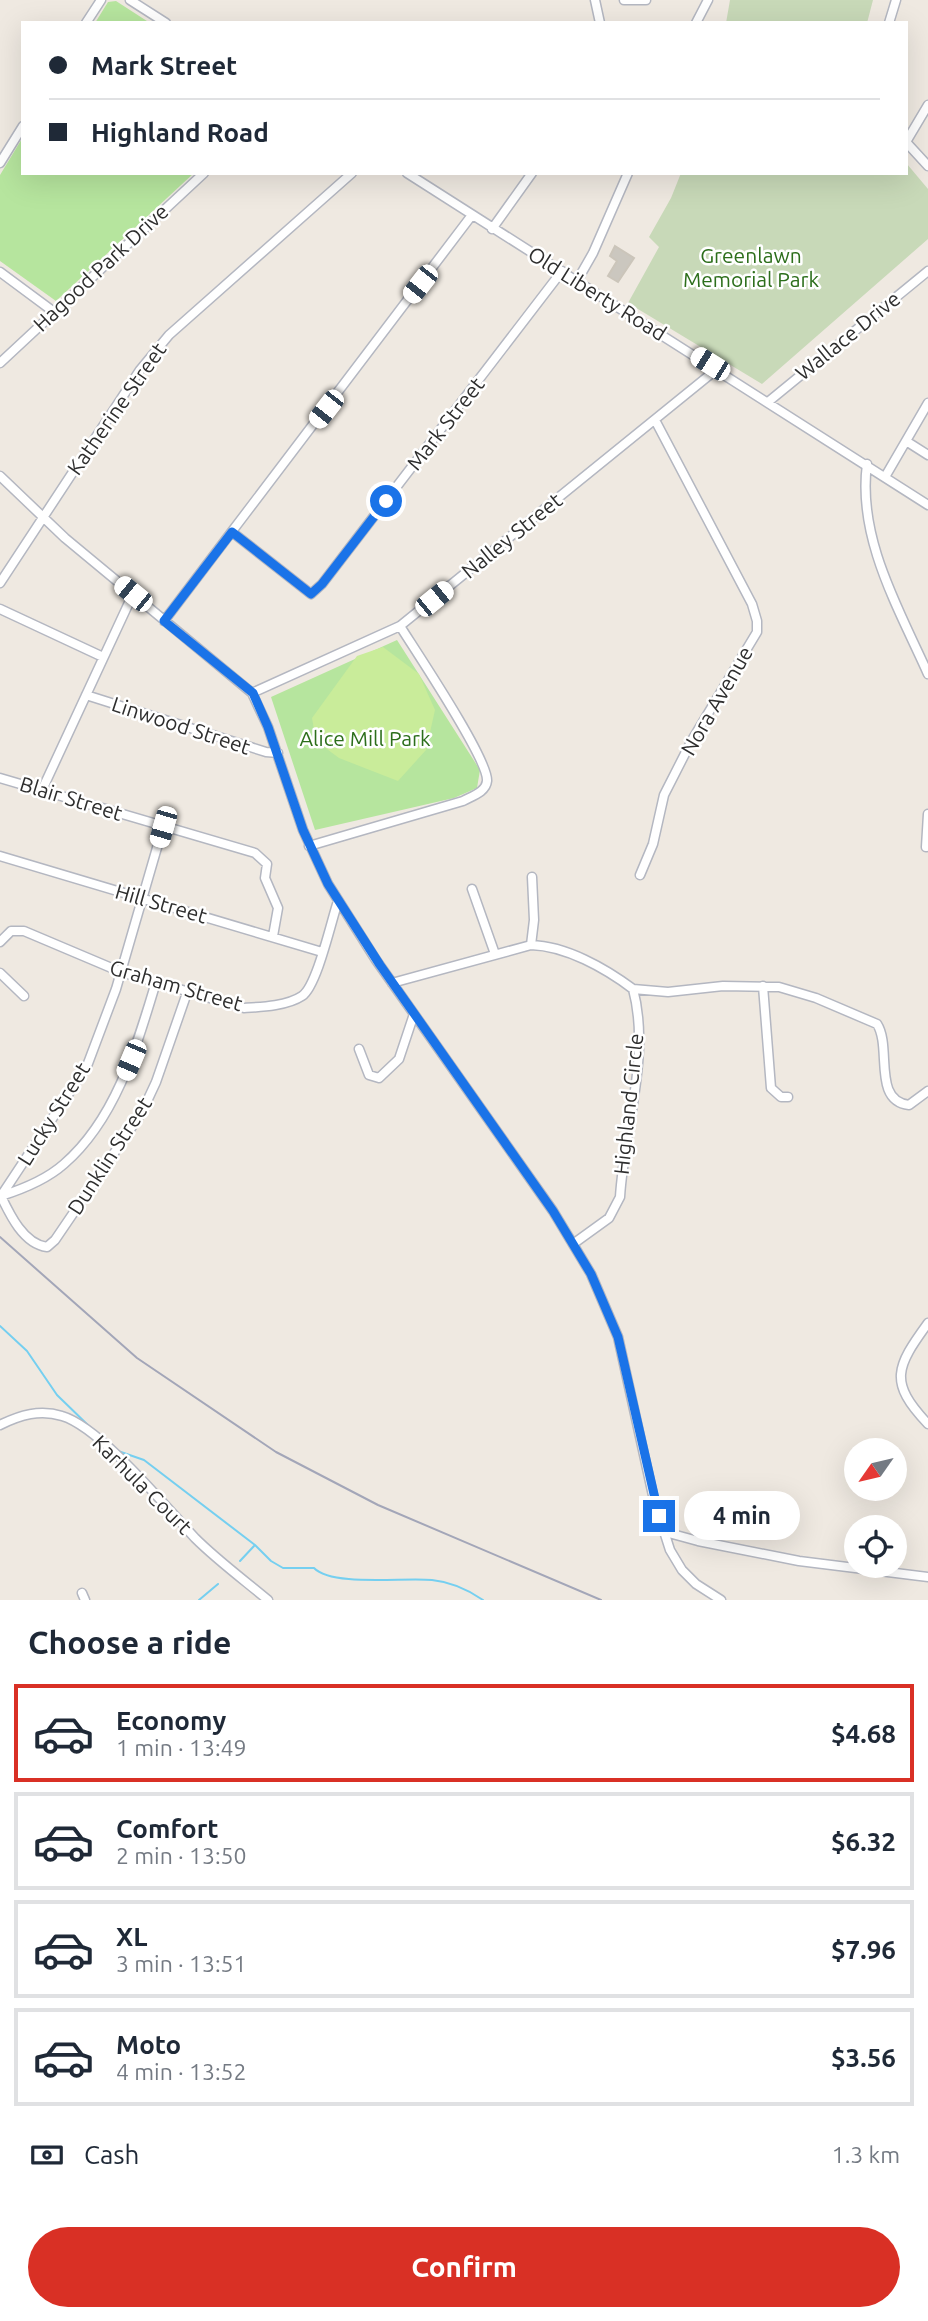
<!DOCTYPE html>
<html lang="en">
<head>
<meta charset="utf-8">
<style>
	:root { --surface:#fff; --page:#f6f6f7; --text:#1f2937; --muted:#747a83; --line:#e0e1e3; --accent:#d93025 }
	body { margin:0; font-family:Ubuntu,sans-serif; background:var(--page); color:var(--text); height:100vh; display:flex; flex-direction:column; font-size:26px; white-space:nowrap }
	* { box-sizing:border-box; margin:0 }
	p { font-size:23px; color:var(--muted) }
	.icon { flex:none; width:38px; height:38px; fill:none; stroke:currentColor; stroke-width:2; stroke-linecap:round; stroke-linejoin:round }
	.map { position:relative; height:1600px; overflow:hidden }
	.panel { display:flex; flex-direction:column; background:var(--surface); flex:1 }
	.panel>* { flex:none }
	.top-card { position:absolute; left:21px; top:21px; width:887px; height:154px; border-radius:0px; box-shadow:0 7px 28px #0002; display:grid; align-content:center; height:154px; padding:0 28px; background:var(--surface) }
	.needle { width:46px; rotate:236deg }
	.controls { position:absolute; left:844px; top:1438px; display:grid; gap:14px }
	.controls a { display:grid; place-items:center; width:63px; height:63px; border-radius:50%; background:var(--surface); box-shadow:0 7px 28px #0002; font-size:35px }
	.end { position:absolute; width:32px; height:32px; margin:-16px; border:9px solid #1a73e8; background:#fff; box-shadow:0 0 0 4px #fff }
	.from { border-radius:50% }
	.bubble { position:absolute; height:49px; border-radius:24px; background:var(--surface); box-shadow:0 7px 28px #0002; font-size:23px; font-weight:700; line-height:49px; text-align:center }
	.car { position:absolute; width:21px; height:42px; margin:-21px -10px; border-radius:9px; box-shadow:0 0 5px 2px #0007; background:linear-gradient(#fff 24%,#345 0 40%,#fff 0 76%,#345 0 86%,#fff 0) }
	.top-card b { display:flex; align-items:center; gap:24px; height:66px; font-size:26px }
	.top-card b+b { border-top:2px solid var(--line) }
	.top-card i { width:18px; height:18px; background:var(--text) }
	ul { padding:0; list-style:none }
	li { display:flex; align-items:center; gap:21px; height:98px; margin:0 14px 10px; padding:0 14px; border:4px solid var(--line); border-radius:0px }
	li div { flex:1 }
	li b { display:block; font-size:26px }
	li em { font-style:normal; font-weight:700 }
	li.active { border-color:var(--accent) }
	li>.icon { width:63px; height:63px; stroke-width:1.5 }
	h2 { padding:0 28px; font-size:32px; line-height:84px }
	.pay { display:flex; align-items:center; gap:18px; height:77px; padding:0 28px; font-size:26px }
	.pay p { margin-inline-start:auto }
	.action { display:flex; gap:14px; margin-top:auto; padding:14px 28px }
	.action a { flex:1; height:80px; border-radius:42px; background:var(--accent); color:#fff; font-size:28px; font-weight:700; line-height:80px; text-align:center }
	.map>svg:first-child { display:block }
	.green { fill:#b6e59e }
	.cemetery { fill:#c8d9b8 }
	.pitch { fill:#c9ec9a }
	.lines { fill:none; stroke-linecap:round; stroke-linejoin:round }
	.stream { stroke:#75cff0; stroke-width:2 }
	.building { fill:#cbc7bf; stroke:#cbc5ba; stroke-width:2 }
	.minor-casing { stroke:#b4b7c1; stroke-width:11 }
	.minor { stroke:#fff; stroke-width:8 }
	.rail { stroke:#a3a6b8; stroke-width:2 }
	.route { stroke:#1a73e8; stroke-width:9 }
	.labels { text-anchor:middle; stroke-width:5; stroke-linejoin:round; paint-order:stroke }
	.park-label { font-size:21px; fill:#2c6e1b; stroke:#fff }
	.street-label { font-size:21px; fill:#2e2e2e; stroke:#fff }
</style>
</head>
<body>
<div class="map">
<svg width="928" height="1600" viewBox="0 0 928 1600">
	<rect width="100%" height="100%" fill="#efe9e1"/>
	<!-- green -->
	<path class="green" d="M116 1 150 23H95L108 2Z
		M23 137V173H194L56 301 0 261V175Z
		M397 640 480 770 477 788 454 798 315 830 271 697Z"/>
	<!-- cemetery -->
	<path class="cemetery" d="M730 0H873L867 23H726Z
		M907 164 928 189V239L762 384 628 303 659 247 649 237 671 198 681 173H906Z"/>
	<!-- pitch -->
	<path class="pitch" d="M383 647 419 674 435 710 426 750 398 781 339 758 316 741 312 718 357 656Z"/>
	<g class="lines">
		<!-- stream -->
		<path class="stream" d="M0 1326 27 1351 57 1395 92 1429
			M118 1451 144 1460 255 1545 271 1561 283 1568H314C332 1587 405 1577 432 1580 452 1582 467 1589 483 1600
			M240 1561 254 1546
			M199 1600 218 1584"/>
	</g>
	<!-- building -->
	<path class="building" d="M615 246 634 258 618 282 608 276 617 261 610 256Z"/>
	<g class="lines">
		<defs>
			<path id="minor" d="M130 0 166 23
				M595 0 600 23
				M624 0H646
				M86 23 101 0
				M696 23 708 0
				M889 23 896 0
				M906 142 928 105
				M906 142 928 166
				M0 163 23 126
				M407 173 928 505
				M492 229 532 173
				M0 272 54 312
				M577 281 593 253 628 173
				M0 363 204 173
				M768 402 928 271
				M906 441 928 455
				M867 464C857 538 899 609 928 674
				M0 476 65 538 252 693 268 727 303 830 328 884 376 960 553 1211 591 1274 618 1337 654 1500 670 1550 682 1570 696 1584 721 1600
				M885 477 928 403
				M232 532 311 594 322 584 562 271
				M0 583 140 370 169 335 352 173
				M0 609 103 657
				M164 621 472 215
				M252 693 400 626 717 369
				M86 695 266 752 278 753
				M0 778 255 853 267 864 265 878 278 908 273 936
				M42 790 133 594
				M309 846 463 801C472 796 486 792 487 781 489 760 415 650 400 626
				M926 847 928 814
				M0 856 322 952
				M640 875 653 844 664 795 692 740 757 632V621L752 604 655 420
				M472 889 495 954
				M0 942 11 931H24L121 972 244 1008C261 1007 287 1006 302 996 317 986 331 922 338 901
				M531 945 534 920 532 877
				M0 973 24 996
				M392 983 531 945C566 946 605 968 633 989 651 1055 624 1130 620 1197L609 1218 573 1244
				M763 986 771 1088 781 1097H788
				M633 989 668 992 723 986 779 987 816 998 877 1024C892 1047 872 1101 909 1105L928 1091
				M359 1049 369 1075 379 1078 399 1059 414 1014
				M0 1194C9 1213 23 1244 47 1247L55 1240 142 1112 156 1082 188 990
				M1 1196 87 1066 116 989 163 827
				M1 1196C23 1189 46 1180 64 1164 116 1119 137 1045 156 982
				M928 1323C896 1367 888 1382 928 1424
				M0 1425C20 1415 40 1409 62 1416 100 1427 166 1507 195 1538 217 1560 244 1580 268 1600
				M665 1532 698 1541 799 1561 928 1577
				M82 1593 85 1600"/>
		</defs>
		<!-- minor casing -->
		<use href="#minor" class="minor-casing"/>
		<!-- minor -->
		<use href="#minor" class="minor"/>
		<!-- rail -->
		<path class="rail" d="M0 1237 137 1358 276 1452 378 1505 601 1600"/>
	</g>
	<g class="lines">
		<!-- route -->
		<path class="route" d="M386 501 322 584 311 594 232 532 164 621 253 693 268 727 303 830 328 884 380 965 553 1211 591 1274 618 1337 659 1516"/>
	</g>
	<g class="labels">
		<!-- park labels -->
		<g class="park-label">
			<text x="751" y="263">Greenlawn<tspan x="751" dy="24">Memorial Park</tspan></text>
			<text x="365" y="746">Alice Mill Park</text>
		</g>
		<!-- street labels -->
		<g class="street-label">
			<text transform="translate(101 268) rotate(-43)" y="7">Hagood Park Drive</text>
			<text transform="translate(597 294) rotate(32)" y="7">Old Liberty Road</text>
			<text transform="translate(848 336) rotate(-39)" y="7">Wallace Drive</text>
			<text transform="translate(117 409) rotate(-55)" y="7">Katherine Street</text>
			<text transform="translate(446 424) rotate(-52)" y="7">Mark Street</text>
			<text transform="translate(512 536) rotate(-39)" y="7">Nalley Street</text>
			<text transform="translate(717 701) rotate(-60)" y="7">Nora Avenue</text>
			<text transform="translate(181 726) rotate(18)" y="7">Linwood Street</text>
			<text transform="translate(71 799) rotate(17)" y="7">Blair Street</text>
			<text transform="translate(161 904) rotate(16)" y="7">Hill Street</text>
			<text transform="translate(176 986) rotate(16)" y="7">Graham Street</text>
			<text transform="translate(629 1104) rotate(-84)" y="7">Highland Circle</text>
			<text transform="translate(54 1114) rotate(-58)" y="7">Lucky Street</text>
			<text transform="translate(110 1156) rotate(-57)" y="7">Dunklin Street</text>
			<text transform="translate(142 1485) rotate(45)" y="7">Karhula Court</text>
		</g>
	</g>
</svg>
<div class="controls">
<a><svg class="needle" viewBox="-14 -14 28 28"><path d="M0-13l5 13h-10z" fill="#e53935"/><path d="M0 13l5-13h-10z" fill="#747a83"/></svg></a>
<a><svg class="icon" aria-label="locate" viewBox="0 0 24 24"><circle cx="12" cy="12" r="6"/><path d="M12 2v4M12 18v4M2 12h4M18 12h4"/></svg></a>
</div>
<i class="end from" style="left:386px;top:501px"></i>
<i class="end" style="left:659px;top:1516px"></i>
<div class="bubble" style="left:684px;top:1491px;width:116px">4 min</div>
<i class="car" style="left:420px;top:284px;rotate:218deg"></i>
<i class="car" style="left:710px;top:364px;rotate:302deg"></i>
<i class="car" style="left:326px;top:409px;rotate:218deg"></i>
<i class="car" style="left:133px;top:594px;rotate:309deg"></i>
<i class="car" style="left:434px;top:599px;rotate:51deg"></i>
<i class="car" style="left:163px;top:827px;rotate:196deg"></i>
<i class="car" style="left:131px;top:1060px;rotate:203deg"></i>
<div class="top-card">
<b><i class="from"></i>Mark Street</b>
<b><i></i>Highland Road</b>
</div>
</div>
<section class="panel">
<h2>Choose a ride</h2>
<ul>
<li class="active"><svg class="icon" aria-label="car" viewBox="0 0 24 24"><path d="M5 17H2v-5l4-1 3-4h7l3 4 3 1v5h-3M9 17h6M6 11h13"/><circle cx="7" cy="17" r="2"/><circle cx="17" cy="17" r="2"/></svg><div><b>Economy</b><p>1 min · 13:49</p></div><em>$4.68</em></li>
<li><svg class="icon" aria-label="car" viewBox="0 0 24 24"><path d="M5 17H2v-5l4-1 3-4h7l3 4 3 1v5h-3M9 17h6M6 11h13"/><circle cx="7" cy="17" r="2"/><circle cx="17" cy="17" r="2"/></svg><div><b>Comfort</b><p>2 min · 13:50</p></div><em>$6.32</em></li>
<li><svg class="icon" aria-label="car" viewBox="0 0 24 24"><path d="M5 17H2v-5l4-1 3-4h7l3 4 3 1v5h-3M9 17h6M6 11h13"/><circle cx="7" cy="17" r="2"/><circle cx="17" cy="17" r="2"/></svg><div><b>XL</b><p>3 min · 13:51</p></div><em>$7.96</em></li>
<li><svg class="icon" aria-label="car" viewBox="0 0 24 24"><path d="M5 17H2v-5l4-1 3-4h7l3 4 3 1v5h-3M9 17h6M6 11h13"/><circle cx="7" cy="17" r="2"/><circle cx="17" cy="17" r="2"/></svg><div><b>Moto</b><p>4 min · 13:52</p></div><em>$3.56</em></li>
</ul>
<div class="pay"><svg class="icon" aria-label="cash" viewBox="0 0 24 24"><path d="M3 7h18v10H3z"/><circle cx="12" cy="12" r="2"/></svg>Cash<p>1.3 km</p></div>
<div class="action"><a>Confirm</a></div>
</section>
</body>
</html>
